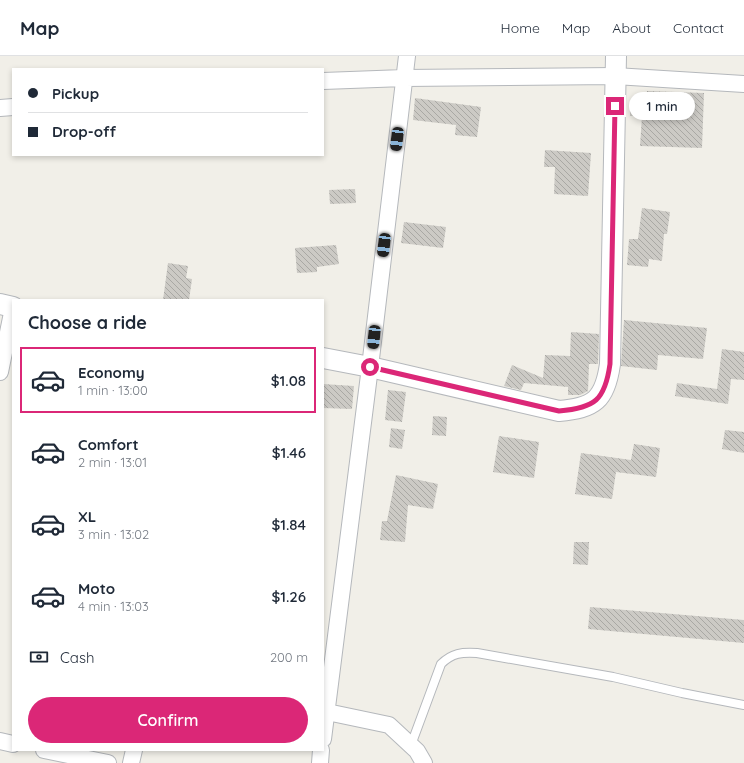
<!DOCTYPE html>
<html lang="en">
<head>
<meta charset="utf-8">
<style>
	:root { --surface:#fff; --page:#f2f2f3; --text:#1f2937; --muted:#747a83; --line:#e0e1e3; --accent:#db2777 }
	body { margin:0; font-family:Quicksand,sans-serif; background:var(--page); color:var(--text); height:100vh; display:flex; flex-direction:column; font-size:15px; white-space:nowrap }
	* { box-sizing:border-box; margin:0 }
	p { font-size:13px; color:var(--muted) }
	.icon { flex:none; width:22px; height:22px; fill:none; stroke:currentColor; stroke-width:2; stroke-linecap:round; stroke-linejoin:round }
	.map { position:relative; flex:1; overflow:hidden }
	.drawer { position:absolute; left:12px; top:243px; width:312px; height:452px; display:flex; flex-direction:column; background:var(--surface); border-radius:0px; box-shadow:0 2px 6px #0003 }
	.drawer>* { flex:none }
	.hud { position:absolute; left:12px; top:12px; width:312px; height:88px; border-radius:0px; box-shadow:0 2px 6px #0003; display:grid; align-content:center; height:88px; padding:0 16px; background:var(--surface) }
	.end { position:absolute; width:18px; height:18px; margin:-9px; border:5px solid #db2777; background:#fff; box-shadow:0 0 0 2px #fff }
	.from { border-radius:50% }
	.bubble { position:absolute; height:28px; border-radius:14px; background:var(--surface); box-shadow:0 2px 6px #0003; font-size:13px; font-weight:600; line-height:28px; text-align:center }
	.car { position:absolute; width:12px; height:24px; margin:-12px -6px; border-radius:5px; box-shadow:0 0 3px 1px #0007; background:linear-gradient(#222 24%,#8ab4d8 0 40%,#222 0 76%,#8ab4d8 0 86%,#222 0) }
	.hud b { display:flex; align-items:center; gap:14px; height:38px; font-size:15px }
	.hud b+b { border-top:1px solid var(--line) }
	.hud i { width:10px; height:10px; background:var(--text) }
	ul { padding:0; list-style:none }
	li { display:flex; align-items:center; gap:12px; height:66px; margin:0 8px 6px; padding:0 8px; border:2px solid transparent; border-radius:0px }
	li div { flex:1 }
	li b { display:block; font-size:15px }
	li em { font-style:normal; font-weight:600 }
	li.active { border-color:var(--accent) }
	li>.icon { width:36px; height:36px; stroke-width:1.5 }
	h2 { padding:0 16px; font-size:18px; line-height:48px }
	.pay { display:flex; align-items:center; gap:10px; height:44px; padding:0 16px; font-size:15px }
	.pay p { margin-inline-start:auto }
	.cta { display:flex; gap:8px; margin-top:auto; padding:8px 16px }
	.cta a { flex:1; height:46px; border-radius:24px; background:var(--accent); color:#fff; font-size:16px; font-weight:600; line-height:46px; text-align:center }
	header { display:flex; align-items:center; gap:24px; box-sizing:border-box; height:56px; padding:0 20px; background:var(--surface); border-bottom:1px solid var(--line) }
	header strong { font-size:19px }
	nav { display:flex; gap:22px; margin-inline-start:auto; font-size:14px }
	.map>svg:first-child { display:block }
	.building { fill:url(#building-back-hatch) }
	.lines { fill:none; stroke-linecap:round; stroke-linejoin:round }
	.service-casing { stroke:#b5b8bc; stroke-width:10 }
	.minor-casing { stroke:#b5b8bc; stroke-width:18 }
	.tertiary-casing { stroke:#b5b8bc; stroke-width:22 }
	.service { stroke:#fff; stroke-width:8 }
	.minor { stroke:#fff; stroke-width:16 }
	.tertiary { stroke:#fff; stroke-width:20 }
	.route { stroke:#db2777; stroke-width:5 }
</style>
</head>
<body>
<header>
<strong>Map</strong>
<nav><a>Home</a><a>Map</a><a>About</a><a>Contact</a></nav>
</header>
<div class="map">
<svg width="744" height="707" viewBox="0 0 744 707">
	<defs>
		<pattern id="building-back-hatch" width="6" height="6" patternUnits="userSpaceOnUse"><rect width="6" height="6" fill="#cccac5"/><path d="M-1 5l2 2M0 0l6 6M5-1l2 2" fill="none" stroke="#a9a8a4"/></pattern>
	</defs>
	<rect width="100%" height="100%" fill="#f1efe8"/>
	<!-- building -->
	<path class="building" d="M647 35 704 37 702 92 640 90 642 60H630V45H646Z
		M415 42 481 51 477 81 455 79 456 69 413 64Z
		M545 94 591 97 588 140 554 138 555 111H544Z
		M355 133 356 147 330 148 329 134Z
		M642 152 670 156 667 178H664L662 205 649 203 648 211 627 209 629 183H638Z
		M404 166 446 171 443 192 401 187Z
		M336 189 339 208 317 211V216L297 217 295 192Z
		M168 207 188 210 186 222 192 223 189 244H163Z
		M624 264 707 272 703 303 658 299 657 314 621 310Z
		M571 276 599 278 598 308H589L588 335 580 339H568V331L524 327 521 334 504 330 512 309 543 322 545 299 570 300Z
		M722 293 744 296V324L731 323 728 348 675 340 677 327 717 333Z
		M323 328 354 330 352 353 323 352Z
		M388 334 406 336 402 366 385 364Z
		M433 360 447 361 446 380 432 379Z
		M391 372 405 374 402 393 389 391Z
		M725 374 744 376V397L722 393Z
		M499 380 539 386 534 422 493 416Z
		M634 388 660 392 656 421 616 416 612 443 575 438 581 397 631 404Z
		M396 419 438 428 433 453 408 449 405 486 380 484 382 465H387Z
		M574 486H589L588 509 573 508Z
		M590 551 744 564V587L588 573Z"/>
	<g class="lines">
		<defs>
			<path id="service" d="M411 689 441 608C452 597 462 596 477 597L613 621 682 637 744 649"/>
			<path id="minor" d="M323 25 404 22 615 20 744 28
				M0 52 13 51
				M0 316 13 252
				M327 656 389 669 417 695 424 707
				M323 683 370 311 407 0
				M0 685 13 688
				M44 694 108 707
				M131 707 134 694
				M320 707 321 694"/>
			<path id="tertiary" d="M0 248 13 251
				M323 302 370 311 559 355C594 352 605 344 610 308L616 0"/>
		</defs>
		<!-- service casing -->
		<use href="#service" class="service-casing"/>
		<!-- minor casing -->
		<use href="#minor" class="minor-casing"/>
		<!-- tertiary casing -->
		<use href="#tertiary" class="tertiary-casing"/>
		<!-- service -->
		<use href="#service" class="service"/>
		<!-- minor -->
		<use href="#minor" class="minor"/>
		<!-- tertiary -->
		<use href="#tertiary" class="tertiary"/>
	</g>
	<g class="lines">
		<!-- route -->
		<path class="route" d="M370 311 559 355C595 352 605 344 610 308L615 50"/>
	</g>
</svg>
<i class="end from" style="left:370px;top:311px"></i>
<i class="end" style="left:615px;top:50px"></i>
<div class="bubble" style="left:629px;top:36px;width:66px">1 min</div>
<i class="car" style="left:397px;top:83px;rotate:187deg"></i>
<i class="car" style="left:384px;top:189px;rotate:187deg"></i>
<i class="car" style="left:374px;top:281px;rotate:186deg"></i>
<div class="hud">
<b><i class="from"></i>Pickup</b>
<b><i></i>Drop-off</b>
</div>
<section class="drawer">
<h2>Choose a ride</h2>
<ul>
<li class="active"><svg class="icon" aria-label="car" viewBox="0 0 24 24"><path d="M5 17H2v-5l4-1 3-4h7l3 4 3 1v5h-3M9 17h6M6 11h13"/><circle cx="7" cy="17" r="2"/><circle cx="17" cy="17" r="2"/></svg><div><b>Economy</b><p>1 min · 13:00</p></div><em>$1.08</em></li>
<li><svg class="icon" aria-label="car" viewBox="0 0 24 24"><path d="M5 17H2v-5l4-1 3-4h7l3 4 3 1v5h-3M9 17h6M6 11h13"/><circle cx="7" cy="17" r="2"/><circle cx="17" cy="17" r="2"/></svg><div><b>Comfort</b><p>2 min · 13:01</p></div><em>$1.46</em></li>
<li><svg class="icon" aria-label="car" viewBox="0 0 24 24"><path d="M5 17H2v-5l4-1 3-4h7l3 4 3 1v5h-3M9 17h6M6 11h13"/><circle cx="7" cy="17" r="2"/><circle cx="17" cy="17" r="2"/></svg><div><b>XL</b><p>3 min · 13:02</p></div><em>$1.84</em></li>
<li><svg class="icon" aria-label="car" viewBox="0 0 24 24"><path d="M5 17H2v-5l4-1 3-4h7l3 4 3 1v5h-3M9 17h6M6 11h13"/><circle cx="7" cy="17" r="2"/><circle cx="17" cy="17" r="2"/></svg><div><b>Moto</b><p>4 min · 13:03</p></div><em>$1.26</em></li>
</ul>
<div class="pay"><svg class="icon" aria-label="cash" viewBox="0 0 24 24"><path d="M3 7h18v10H3z"/><circle cx="12" cy="12" r="2"/></svg>Cash<p>200 m</p></div>
<div class="cta"><a>Confirm</a></div>
</section>
</div>
</body>
</html>
